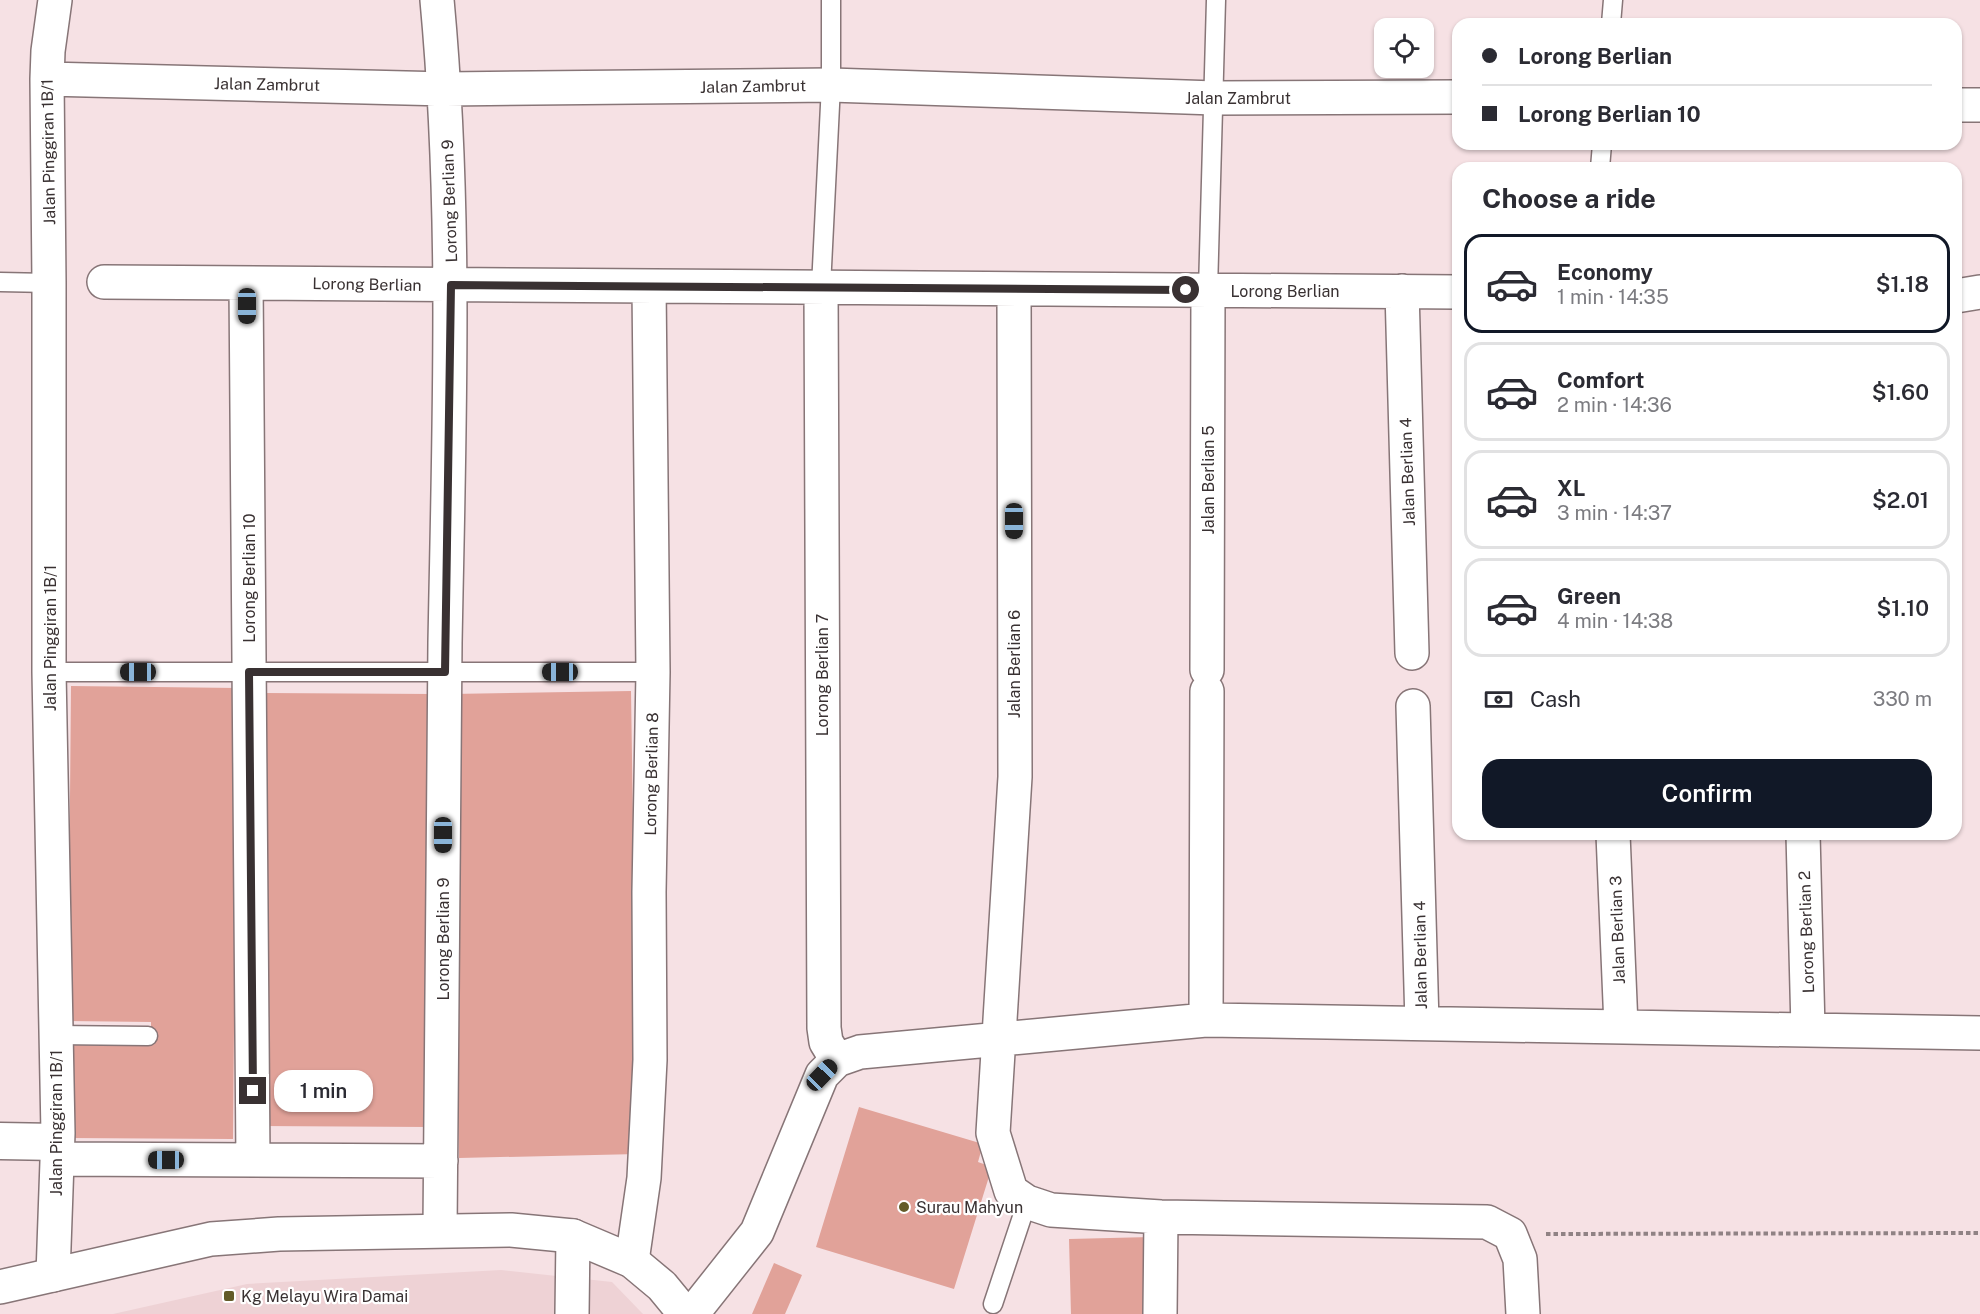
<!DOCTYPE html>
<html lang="en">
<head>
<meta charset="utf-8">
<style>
	:root { --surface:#fff; --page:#f7f7f7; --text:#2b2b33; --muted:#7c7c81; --line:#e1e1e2; --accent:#111827 }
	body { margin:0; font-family:"Public Sans",sans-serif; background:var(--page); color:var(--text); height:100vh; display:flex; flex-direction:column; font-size:22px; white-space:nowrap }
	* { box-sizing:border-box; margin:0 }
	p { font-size:20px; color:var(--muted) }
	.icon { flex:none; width:33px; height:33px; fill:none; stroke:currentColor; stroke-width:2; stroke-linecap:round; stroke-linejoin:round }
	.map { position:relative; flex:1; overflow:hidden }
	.sheet { position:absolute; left:1452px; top:162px; width:510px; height:678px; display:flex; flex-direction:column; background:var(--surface); border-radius:18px; box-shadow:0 2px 4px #0004 }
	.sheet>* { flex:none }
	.top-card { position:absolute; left:1452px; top:18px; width:510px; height:132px; border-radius:18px; box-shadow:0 2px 4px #0004; display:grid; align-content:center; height:132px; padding:0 30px; background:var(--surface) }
	.fabs { position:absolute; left:1374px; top:18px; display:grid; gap:12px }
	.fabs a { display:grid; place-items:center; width:60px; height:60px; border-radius:12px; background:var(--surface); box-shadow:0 2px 4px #0004; font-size:30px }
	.end { position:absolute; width:27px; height:27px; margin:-14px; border:8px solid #393132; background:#fff; box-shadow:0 0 0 3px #fff }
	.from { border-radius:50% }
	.bubble { position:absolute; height:42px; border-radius:18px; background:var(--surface); box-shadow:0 2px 4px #0004; font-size:20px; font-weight:600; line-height:42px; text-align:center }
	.car { position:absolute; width:18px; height:36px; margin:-18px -9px; border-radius:8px; box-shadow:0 0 4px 2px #0007; background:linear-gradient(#222 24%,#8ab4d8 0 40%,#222 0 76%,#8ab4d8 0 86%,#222 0) }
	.top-card b { display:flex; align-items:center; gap:21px; height:57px; font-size:22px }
	.top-card b+b { border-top:2px solid var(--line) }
	.top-card i { width:15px; height:15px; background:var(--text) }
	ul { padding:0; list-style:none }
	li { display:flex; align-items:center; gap:18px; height:99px; margin:0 12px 9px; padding:0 18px; border:3px solid var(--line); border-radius:18px }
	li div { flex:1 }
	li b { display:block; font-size:22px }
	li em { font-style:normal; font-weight:600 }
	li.on { border-color:var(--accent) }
	li>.icon { width:54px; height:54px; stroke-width:1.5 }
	h2 { padding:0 30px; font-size:27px; line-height:72px }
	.pay { display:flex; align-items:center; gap:15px; height:66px; padding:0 30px; font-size:22px }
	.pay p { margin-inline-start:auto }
	.primary-button { display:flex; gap:12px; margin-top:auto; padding:12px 30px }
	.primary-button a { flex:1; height:69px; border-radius:18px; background:var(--accent); color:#fff; font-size:24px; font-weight:600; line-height:69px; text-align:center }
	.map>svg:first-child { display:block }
	.built { fill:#eed2d5 }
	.building { fill:#e1a299 }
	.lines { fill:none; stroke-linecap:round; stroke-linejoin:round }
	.service-casing { stroke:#877577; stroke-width:21 }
	.minor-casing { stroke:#877577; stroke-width:36 }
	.tertiary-casing { stroke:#877577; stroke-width:36 }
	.path { stroke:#908284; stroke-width:4; stroke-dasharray:4.5 3; stroke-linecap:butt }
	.service { stroke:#fff; stroke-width:18 }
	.minor { stroke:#fff; stroke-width:33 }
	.tertiary { stroke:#fff; stroke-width:33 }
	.route { stroke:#393132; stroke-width:8 }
	.poi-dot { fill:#635b28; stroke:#fff; stroke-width:2 }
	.labels { text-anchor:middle; stroke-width:4.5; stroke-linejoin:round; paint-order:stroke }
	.street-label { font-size:16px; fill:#393132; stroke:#fff }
	.poi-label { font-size:16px; fill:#393132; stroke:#fff; text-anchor:start }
</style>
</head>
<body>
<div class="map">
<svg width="1980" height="1314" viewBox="0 0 1980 1314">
	<rect width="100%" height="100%" fill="#f6e1e4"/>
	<!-- built -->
	<path class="built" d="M501 1270 612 1282 643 1314H113L247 1284Z"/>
	<!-- building -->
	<path class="building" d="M71 686 237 688 233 1139 67 1138V1045L151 1046V1022L68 1021Z
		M631 691 638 1154 459 1158 451 694Z
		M264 693 433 694 428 1127 260 1126Z
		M859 1107 983 1144 978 1162 992 1167 954 1289 816 1247Z
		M1151 1237 1152 1314H1071L1069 1239Z
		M774 1263 802 1275 785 1314H752Z"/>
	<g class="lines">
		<defs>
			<path id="service" d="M1611 24 1613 0
				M1600 168 1602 144
				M0 282 49 283
				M821 287 831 85V0
				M1208 290 1216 0
				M49 672H653
				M56 1035 148 1036
				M0 1132 58 1133
				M0 1150 58 1151
				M993 1304 1027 1202"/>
			<path id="minor" d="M437 0C457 214 449 428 445 643 442 839 443 1034 440 1230
				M47 79 446 89 831 85 1215 98 1458 97
				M1956 105H1980
				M104 282 1458 292
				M246 283 253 1160
				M821 287 824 1028 826 1042 837 1060
				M1014 289 1015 777 993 1133 1011 1191 1027 1202 1051 1210 1161 1217 1487 1222 1510 1234 1520 1259 1523 1314
				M1402 291 1412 653
				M1956 296 1980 292
				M1207 670 1208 290
				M1413 706 1422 1023
				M1613 834 1621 1026
				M1803 834 1808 1029
				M1206 1020 1207 691
				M57 1159 441 1161
				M632 1261 644 1178 650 1060 649 892 653 672 649 286
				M53 1275 58 1133 49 672V283L47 79 48 51 55 0
				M572 1314 573 1236
				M692 1314 757 1232 822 1075 837 1060 860 1052 1206 1020 1980 1033
				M1160 1314 1161 1217"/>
			<path id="tertiary" d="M0 1287 211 1239 279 1234 511 1230 573 1236 632 1261 662 1286 685 1314"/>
		</defs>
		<!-- service casing -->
		<use href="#service" class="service-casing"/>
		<!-- minor casing -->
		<use href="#minor" class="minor-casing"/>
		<!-- tertiary casing -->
		<use href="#tertiary" class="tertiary-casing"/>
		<!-- path -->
		<path class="path" d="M1546 1234 1980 1233"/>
		<!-- service -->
		<use href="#service" class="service"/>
		<!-- minor -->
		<use href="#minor" class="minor"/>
		<!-- tertiary -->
		<use href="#tertiary" class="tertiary"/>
	</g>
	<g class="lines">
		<!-- route -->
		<path class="route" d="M253 1091 249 672H445L451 285 1186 290"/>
	</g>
	<!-- markers -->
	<g class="poi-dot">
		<circle cx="904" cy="1207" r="6"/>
		<rect x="223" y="1290" width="12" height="12" rx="3"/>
	</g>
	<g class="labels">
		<!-- street labels -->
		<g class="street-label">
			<text transform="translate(267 84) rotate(1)" y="6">Jalan Zambrut</text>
			<text transform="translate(753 86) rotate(-1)" y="6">Jalan Zambrut</text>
			<text x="1238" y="104">Jalan Zambrut</text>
			<text transform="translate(48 152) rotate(-91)" y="6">Jalan Pinggiran 1B/1</text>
			<text transform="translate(449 201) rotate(-92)" y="6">Lorong Berlian 9</text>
			<text transform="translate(367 284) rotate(1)" y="6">Lorong Berlian</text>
			<text x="1285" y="297">Lorong Berlian</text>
			<text transform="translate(1407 472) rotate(-92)" y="6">Jalan Berlian 4</text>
			<text transform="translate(1208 480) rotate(-90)" y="6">Jalan Berlian 5</text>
			<text transform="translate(249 578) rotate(-90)" y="6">Lorong Berlian 10</text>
			<text transform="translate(50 638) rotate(-90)" y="6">Jalan Pinggiran 1B/1</text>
			<text transform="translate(1014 664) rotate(-90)" y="6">Jalan Berlian 6</text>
			<text transform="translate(822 675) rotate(-90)" y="6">Lorong Berlian 7</text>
			<text transform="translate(651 774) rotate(-89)" y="6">Lorong Berlian 8</text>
			<text transform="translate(1617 930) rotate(-92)" y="6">Jalan Berlian 3</text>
			<text transform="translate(1806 932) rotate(-92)" y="6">Lorong Berlian 2</text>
			<text transform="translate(443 939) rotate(-90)" y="6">Lorong Berlian 9</text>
			<text transform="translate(1420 955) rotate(-91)" y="6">Jalan Berlian 4</text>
			<text transform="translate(56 1123) rotate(-90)" y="6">Jalan Pinggiran 1B/1</text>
		</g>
		<!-- poi labels -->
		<g class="poi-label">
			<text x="916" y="1213">Surau Mahyun</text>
			<text x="241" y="1302">Kg Melayu Wira Damai</text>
		</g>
	</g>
</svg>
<div class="fabs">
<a><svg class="icon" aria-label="locate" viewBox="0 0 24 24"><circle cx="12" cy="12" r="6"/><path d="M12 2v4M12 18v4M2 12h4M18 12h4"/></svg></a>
</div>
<i class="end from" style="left:1186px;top:290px"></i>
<i class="end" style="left:253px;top:1091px"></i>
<div class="bubble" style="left:274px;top:1070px;width:99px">1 min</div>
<i class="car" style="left:247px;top:306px;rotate:180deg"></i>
<i class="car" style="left:1014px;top:521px;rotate:180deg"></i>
<i class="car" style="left:138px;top:672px;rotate:270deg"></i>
<i class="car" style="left:560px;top:672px;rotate:270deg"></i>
<i class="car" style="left:443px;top:835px;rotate:180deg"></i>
<i class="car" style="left:822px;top:1075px;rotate:44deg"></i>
<i class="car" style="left:166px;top:1160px;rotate:270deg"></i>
<div class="top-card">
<b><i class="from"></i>Lorong Berlian</b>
<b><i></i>Lorong Berlian 10</b>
</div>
<section class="sheet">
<h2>Choose a ride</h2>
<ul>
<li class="on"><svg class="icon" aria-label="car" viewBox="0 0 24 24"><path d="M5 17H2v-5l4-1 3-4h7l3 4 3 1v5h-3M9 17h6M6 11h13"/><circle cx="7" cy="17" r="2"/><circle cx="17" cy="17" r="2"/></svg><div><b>Economy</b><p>1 min · 14:35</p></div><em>$1.18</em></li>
<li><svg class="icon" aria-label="car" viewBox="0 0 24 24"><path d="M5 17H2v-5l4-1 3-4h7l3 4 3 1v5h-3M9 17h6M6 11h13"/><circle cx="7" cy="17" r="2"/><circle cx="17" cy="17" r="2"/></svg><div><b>Comfort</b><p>2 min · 14:36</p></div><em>$1.60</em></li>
<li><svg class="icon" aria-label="car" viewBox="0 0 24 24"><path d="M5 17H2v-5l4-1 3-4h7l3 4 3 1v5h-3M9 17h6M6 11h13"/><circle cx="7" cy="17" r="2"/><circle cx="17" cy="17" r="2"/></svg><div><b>XL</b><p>3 min · 14:37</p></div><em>$2.01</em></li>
<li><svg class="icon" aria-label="car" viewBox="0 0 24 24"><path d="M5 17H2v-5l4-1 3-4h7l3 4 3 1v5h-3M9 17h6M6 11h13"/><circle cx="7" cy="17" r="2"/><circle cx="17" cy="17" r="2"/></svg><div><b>Green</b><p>4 min · 14:38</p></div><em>$1.10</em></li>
</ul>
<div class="pay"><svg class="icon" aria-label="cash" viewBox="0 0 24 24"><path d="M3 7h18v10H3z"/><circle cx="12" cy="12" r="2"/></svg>Cash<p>330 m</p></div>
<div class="primary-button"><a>Confirm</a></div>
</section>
</div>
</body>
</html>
